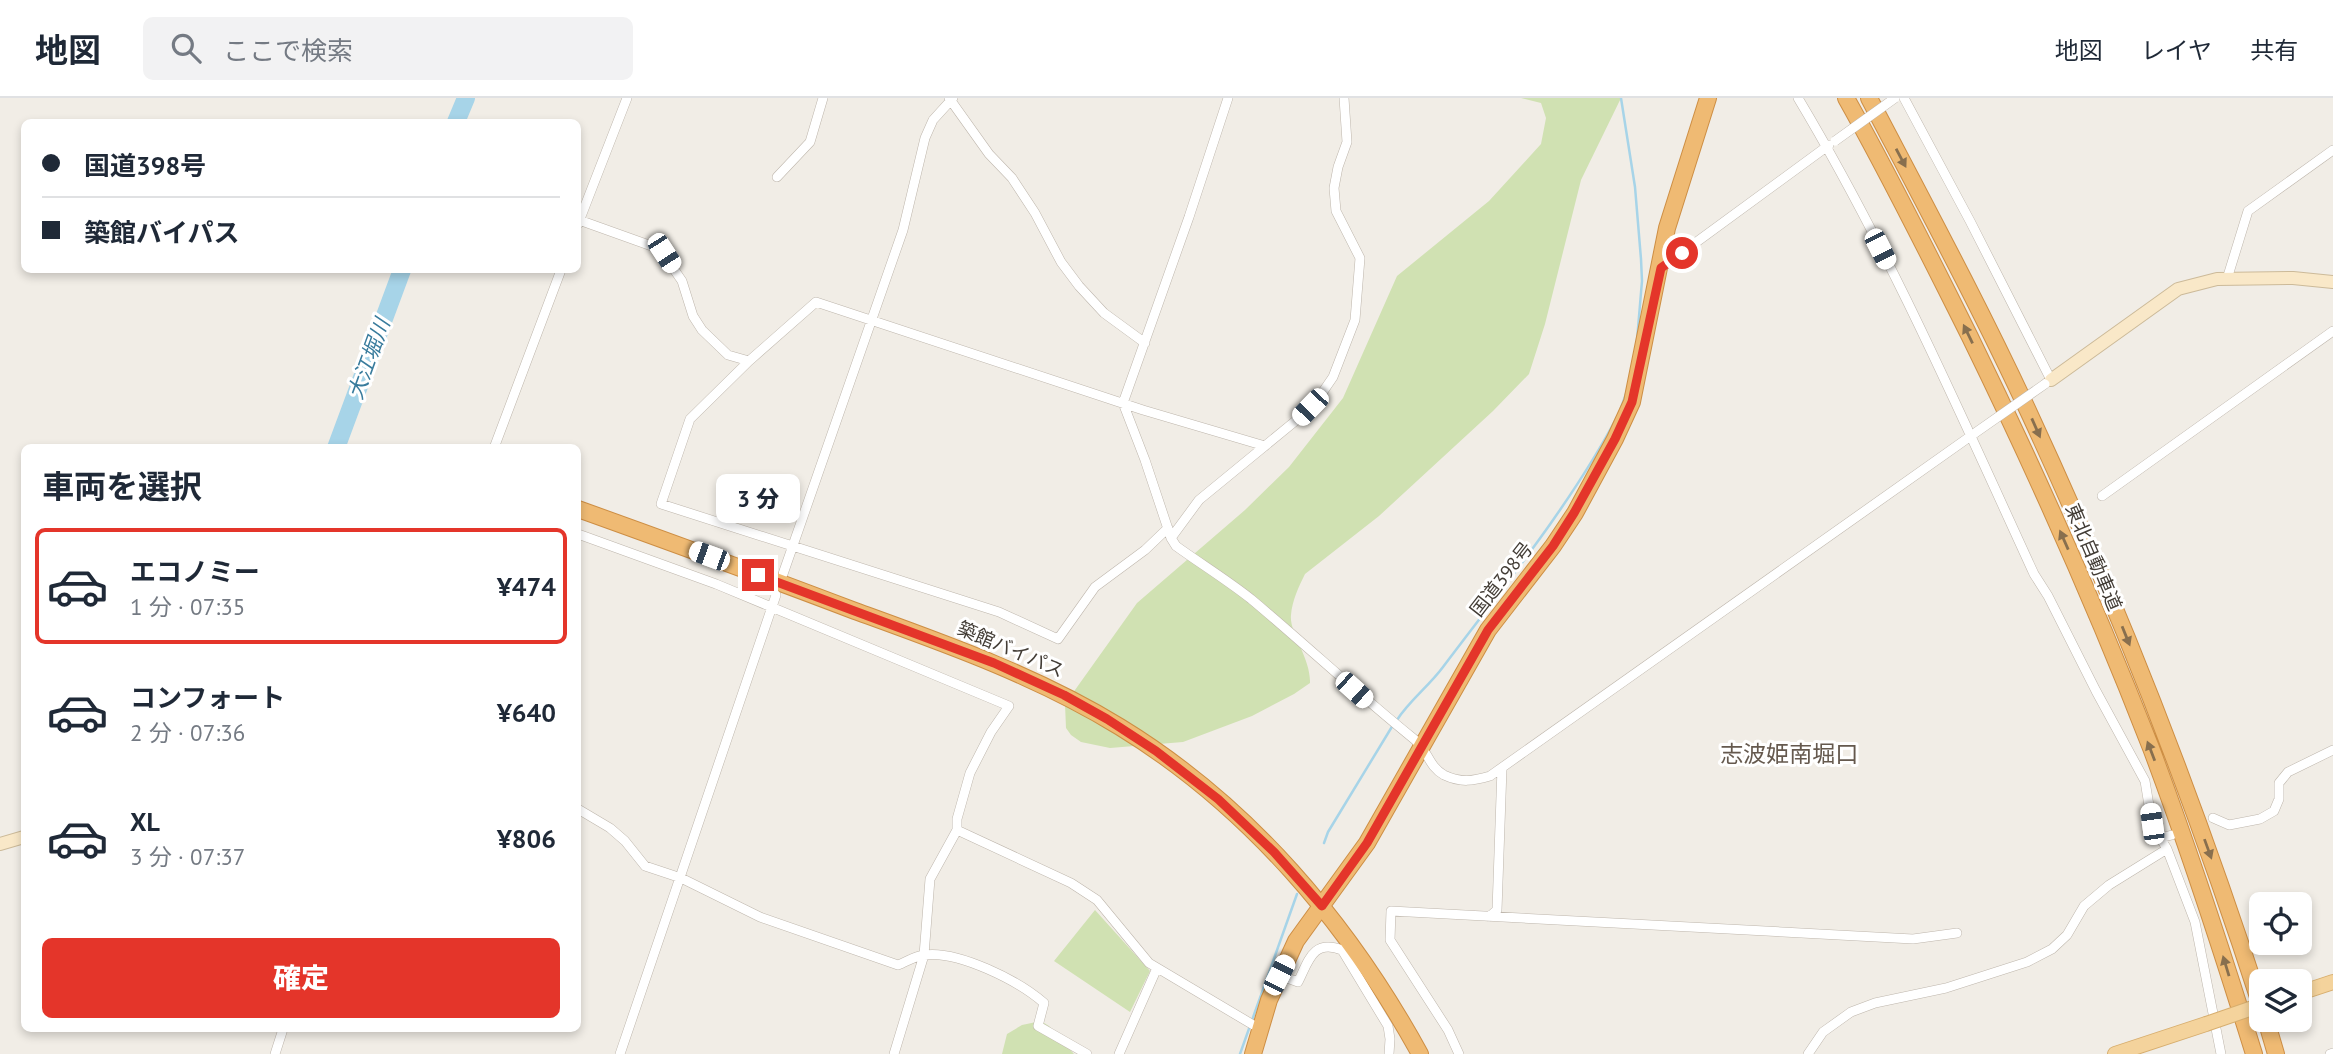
<!DOCTYPE html>
<html lang="ja">
<head>
<meta charset="utf-8">
<style>
	:root { --surface:#fff; --page:#f2f2f3; --text:#1f2937; --muted:#747a83; --line:#e0e1e3; --accent:#e4352a }
	body { margin:0; font-family:"PT Sans","Noto Sans JP",sans-serif; background:var(--page); color:var(--text); height:100vh; display:flex; flex-direction:column; font-size:26px; white-space:nowrap }
	* { box-sizing:border-box; margin:0 }
	p { font-size:23px; color:var(--muted) }
	.icon { flex:none; width:38px; height:38px; fill:none; stroke:currentColor; stroke-width:2; stroke-linecap:round; stroke-linejoin:round }
	.map { position:relative; flex:1; overflow:hidden }
	.drawer { position:absolute; left:21px; top:346px; width:560px; height:588px; display:flex; flex-direction:column; background:var(--surface); border-radius:10px; box-shadow:0 4px 10px #0003 }
	.drawer>* { flex:none }
	.guide { position:absolute; left:21px; top:21px; width:560px; height:154px; border-radius:10px; box-shadow:0 4px 10px #0003; display:grid; align-content:center; height:154px; padding:0 21px; background:var(--surface) }
	.buttons { position:absolute; left:2249px; top:794px; display:grid; gap:14px }
	.buttons a { display:grid; place-items:center; width:63px; height:63px; border-radius:10px; background:var(--surface); box-shadow:0 4px 10px #0003; font-size:35px }
	.end { position:absolute; width:32px; height:32px; margin:-16px; border:9px solid #e4352a; background:#fff; box-shadow:0 0 0 4px #fff }
	.from { border-radius:50% }
	.bubble { position:absolute; height:49px; border-radius:10px; background:var(--surface); box-shadow:0 4px 10px #0003; font-size:23px; font-weight:800; line-height:49px; text-align:center }
	.car { position:absolute; width:21px; height:42px; margin:-21px -10px; border-radius:9px; box-shadow:0 0 5px 2px #0007; background:linear-gradient(#fff 24%,#345 0 40%,#fff 0 76%,#345 0 86%,#fff 0) }
	.guide b { display:flex; align-items:center; gap:24px; height:66px; font-size:26px }
	.guide b+b { border-top:2px solid var(--line) }
	.guide i { width:18px; height:18px; background:var(--text) }
	ul { padding:0; list-style:none }
	li { display:flex; align-items:center; gap:21px; height:116px; margin:0 14px 10px; padding:0 7px; border:4px solid transparent; border-radius:10px }
	li div { flex:1 }
	li b { display:block; font-size:26px }
	li em { font-style:normal; font-weight:800 }
	li.on { border-color:var(--accent) }
	li>.icon { width:63px; height:63px; stroke-width:1.5 }
	h2 { padding:0 21px; font-size:32px; line-height:84px }
	.action { display:flex; gap:14px; margin-top:auto; padding:14px 21px }
	.action a { flex:1; height:80px; border-radius:10px; background:var(--accent); color:#fff; font-size:28px; font-weight:800; line-height:80px; text-align:center }
	header { display:flex; align-items:center; gap:42px; box-sizing:border-box; height:98px; padding:0 35px; background:var(--surface); border-bottom:2px solid var(--line) }
	header strong { font-size:33px }
	nav { display:flex; gap:38px; margin-inline-start:auto; font-size:24px }
	.search { width:490px; height:63px; background:var(--page); display:flex; align-items:center; gap:18px; box-sizing:border-box; padding:0 24px; border-radius:10px; color:var(--muted); font-size:26px }
	.map>svg:first-child { display:block }
	.green { fill:#d0e1b2 }
	.lines { fill:none; stroke-linecap:round; stroke-linejoin:round }
	.stream { stroke:#a7d4e8; stroke-width:2.5 }
	.river { stroke:#a7d4e8; stroke-width:18 }
	.street-casing { stroke:#beb6ac; stroke-width:10 }
	.secondary-casing { stroke:#ccba99; stroke-width:14 }
	.primary-casing { stroke:#d7ae6e; stroke-width:16 }
	.highway-casing { stroke:#cd8e44; stroke-width:18 }
	.street { stroke:#fff; stroke-width:9 }
	.secondary { stroke:#f9e8c8; stroke-width:12 }
	.primary { stroke:#f4d39c; stroke-width:14 }
	.highway { stroke:#efba73; stroke-width:16 }
	.street-bridge-casing { stroke:#beb6ac; stroke-width:10; stroke-linecap:butt }
	.primary-bridge-casing { stroke:#d7ae6e; stroke-width:16; stroke-linecap:butt }
	.street-bridge { stroke:#fff; stroke-width:9 }
	.primary-bridge { stroke:#f4d39c; stroke-width:14 }
	.oneway { fill:#886f4e }
	.route { stroke:#e4352a; stroke-width:9 }
	.labels { text-anchor:middle; stroke-width:6; stroke-linejoin:round; paint-order:stroke }
	.street-label { font-size:19px; fill:#433d36; stroke:#fff }
	.water-label { font-size:21px; font-style:italic; fill:#387b9c; stroke:#fff }
	.quarter-label { font-size:23px; fill:#65594e; stroke:#fff }
</style>
</head>
<body>
<header>
<strong>地図</strong>
<div class="search"><svg class="icon" aria-label="search" viewBox="0 0 24 24"><circle cx="10" cy="10" r="6"/><path d="M15 15l6 6"/></svg>ここで検索</div>
<nav><a>地図</a><a>レイヤ</a><a>共有</a></nav>
</header>
<div class="map">
<svg width="2333" height="956" viewBox="0 0 2333 956">
	<rect width="100%" height="100%" fill="#f1ede6"/>
	<!-- green -->
	<path class="green" d="M1521 0H1621L1581 82 1545 226 1529 276 1493 313 1379 418 1305 476C1299 488 1292 503 1291 517 1289 535 1311 560 1310 585L1294 596 1252 618 1183 644 1110 650 1081 644 1071 637 1066 630 1065 606 1137 505 1245 412 1289 369 1343 300 1397 178 1489 103 1541 46 1546 20 1541 5Z
		M1095 812 1150 873 1130 914 1054 863Z
		M1041 923 1049 928 1074 956H1002L1007 936 1022 927Z"/>
	<g class="lines">
		<!-- stream -->
		<path class="stream" d="M1621 0 1635 89 1641 161 1642 183 1637 242
			M1621 310 1627 293
			M1397 622C1409 603 1429 588 1443 569 1501 492 1572 405 1617 319
			M1324 745 1328 734 1393 627
			M1240 956 1297 796"/>
		<!-- river -->
		<path class="river" d="M456 24 466 0
			M336 350 402 172"/>
		<defs>
			<path id="street" d="M949 0 989 56 1012 80 1035 115 1061 164 1079 188 1104 215 1145 245
				M1228 0 1189 119 1123 305 1145 362 1171 440 1176 448C1201 466 1227 482 1251 501 1306 547 1358 596 1414 641 1428 652 1428 668 1444 677 1461 685 1473 683 1490 678L1975 335
				M1798 0C1889 152 1960 315 2034 476L2048 498 2096 593 2145 683 2152 726 2167 751 2195 824 2221 956
				M1904 0 1970 123 2051 282 2046 285
				M777 79 810 44 823 0
				M579 122 660 151 682 183 693 218 702 232 728 257 749 263
				M578 126 627 0
				M1661 170 1829 47
				M2227 181 2248 113 2333 52
				M494 350 561 172
				M2102 398 2333 233
				M1168 430 1145 452 1095 489 1058 541 999 514 661 406 690 321 749 263 816 204 1143 312 1265 348
				M578 436 716 486 1009 608 991 634 970 675 957 721V732L930 781 924 857 894 956
				M1171 440 1199 402 1299 320 1320 298 1333 279 1355 222 1360 160 1336 113 1334 90 1338 69 1347 44 1344 0
				M783 476 903 132 925 40 933 22 953 0
				M578 711 610 730 625 743 645 768 681 780 760 819 898 867C906 864 915 858 924 857 958 852 1019 883 1044 905L1038 928 1087 956
				M2213 720 2229 727 2260 721 2274 713 2279 701V685L2288 674 2333 652
				M957 732 1071 785 1097 802 1149 865 1260 931
				M2160 740 2172 737
				M1489 819 1497 812 1502 670
				M1279 877 1298 884C1309 862 1313 841 1342 852L1388 928 1390 941 1389 956
				M275 956 283 931
				M620 956 776 497
				M1119 956 1157 870
				M1459 956 1448 932 1390 842 1391 813 1913 841 1957 835
				M1808 956 1823 934 1851 914 1875 905 1946 890 2027 864 2052 851 2067 837 2084 808 2109 787 2167 751
				M2330 956 2333 955"/>
			<path id="secondary" d="M2051 282 2178 191 2217 181 2293 180 2333 184
				M0 746 24 739"/>
			<path id="primary" d="M2300 895 2333 884
				M2115 956 2206 926"/>
			<path id="highway" d="M1846 0C1890 78 1930 159 1970 239 2036 374 2097 511 2151 650 2189 751 2222 853 2254 956
				M1869 0C1924 105 1980 209 2030 317 2119 509 2196 707 2261 908
				M578 411C670 444 763 478 855 513 946 546 1037 578 1120 629 1249 708 1348 825 1420 956
				M2266 922 2276 956
				M1253 956 1269 902 1296 843 1367 745 1488 532 1553 448 1575 415 1615 341 1632 304 1667 130 1708 0"/>
		</defs>
		<!-- street casing -->
		<use href="#street" class="street-casing"/>
		<!-- secondary casing -->
		<use href="#secondary" class="secondary-casing"/>
		<!-- primary casing -->
		<use href="#primary" class="primary-casing"/>
		<!-- highway casing -->
		<use href="#highway" class="highway-casing"/>
		<!-- street -->
		<use href="#street" class="street"/>
		<!-- secondary -->
		<use href="#secondary" class="secondary"/>
		<!-- primary -->
		<use href="#primary" class="primary"/>
		<!-- highway -->
		<use href="#highway" class="highway"/>
		<defs>
			<path id="street-bridge" d="M1835 43 1895 0
				M1975 335 2045 286"/>
			<path id="primary-bridge" d="M2206 926 2261 907"/>
		</defs>
		<!-- street-bridge casing -->
		<use href="#street-bridge" class="street-bridge-casing"/>
		<!-- primary-bridge casing -->
		<use href="#primary-bridge" class="primary-bridge-casing"/>
		<!-- street-bridge -->
		<use href="#street-bridge" class="street-bridge"/>
		<!-- primary-bridge -->
		<use href="#primary-bridge" class="primary-bridge"/>
	</g>
	<!-- one-way arrows -->
	<defs><path id="oneway-solid" d="M-6-.8H1V-3.2L6.5 0L1 3.2V.8H-6Z" transform="scale(1.75)"/></defs>
	<g class="oneway">
		<use href="#oneway-solid" transform="translate(1901 60) rotate(62)"/>
		<use href="#oneway-solid" transform="translate(1968 236) rotate(-116)"/>
		<use href="#oneway-solid" transform="translate(2036 330) rotate(66)"/>
		<use href="#oneway-solid" transform="translate(2064 442) rotate(-114)"/>
		<use href="#oneway-solid" transform="translate(2126 538) rotate(68)"/>
		<use href="#oneway-solid" transform="translate(2151 653) rotate(-111)"/>
		<use href="#oneway-solid" transform="translate(2208 751) rotate(70)"/>
		<use href="#oneway-solid" transform="translate(2226 868) rotate(-107)"/>
	</g>
	<g class="lines">
		<!-- route -->
		<path class="route" d="M758 477 994 565 1064 597 1107 621 1156 653 1218 701 1274 754 1322 808 1367 745 1488 532 1553 448 1574 415 1615 341 1632 304 1661 170 1682 155"/>
	</g>
	<g class="labels">
		<!-- street labels -->
		<g class="street-label">
			<text transform="translate(2094 459) rotate(67)" y="7">東北自動車道</text>
			<text transform="translate(1501 481) rotate(-52)" y="7">国道398号</text>
			<text transform="translate(1011 551) rotate(23)" y="7">築館バイパス</text>
		</g>
		<!-- water labels -->
		<g class="water-label">
			<text transform="translate(369 261) rotate(-70)" y="7">大江堀川</text>
		</g>
		<!-- quarter labels -->
		<g class="quarter-label">
			<text x="1789" y="664">志波姫南堀口</text>
		</g>
	</g>
</svg>
<div class="buttons">
<a><svg class="icon" aria-label="locate" viewBox="0 0 24 24"><circle cx="12" cy="12" r="6"/><path d="M12 2v4M12 18v4M2 12h4M18 12h4"/></svg></a>
<a><svg class="icon" aria-label="layers" viewBox="0 0 24 24"><path d="M12 4l9 5-9 5-9-5zM3 14l9 5 9-5"/></svg></a>
</div>
<i class="end from" style="left:1682px;top:155px"></i>
<i class="end" style="left:758px;top:477px"></i>
<div class="bubble" style="left:716px;top:376px;width:84px">3 分</div>
<i class="car" style="left:1880px;top:151px;rotate:153deg"></i>
<i class="car" style="left:664px;top:155px;rotate:147deg"></i>
<i class="car" style="left:1310px;top:309px;rotate:224deg"></i>
<i class="car" style="left:709px;top:458px;rotate:290deg"></i>
<i class="car" style="left:1354px;top:592px;rotate:132deg"></i>
<i class="car" style="left:2152px;top:726px;rotate:352deg"></i>
<i class="car" style="left:1279px;top:877px;rotate:27deg"></i>
<div class="guide">
<b><i class="from"></i>国道398号</b>
<b><i></i>築館バイパス</b>
</div>
<section class="drawer">
<h2>車両を選択</h2>
<ul>
<li class="on"><svg class="icon" aria-label="car" viewBox="0 0 24 24"><path d="M5 17H2v-5l4-1 3-4h7l3 4 3 1v5h-3M9 17h6M6 11h13"/><circle cx="7" cy="17" r="2"/><circle cx="17" cy="17" r="2"/></svg><div><b>エコノミー</b><p>1 分 · 07:35</p></div><em>¥474</em></li>
<li><svg class="icon" aria-label="car" viewBox="0 0 24 24"><path d="M5 17H2v-5l4-1 3-4h7l3 4 3 1v5h-3M9 17h6M6 11h13"/><circle cx="7" cy="17" r="2"/><circle cx="17" cy="17" r="2"/></svg><div><b>コンフォート</b><p>2 分 · 07:36</p></div><em>¥640</em></li>
<li><svg class="icon" aria-label="car" viewBox="0 0 24 24"><path d="M5 17H2v-5l4-1 3-4h7l3 4 3 1v5h-3M9 17h6M6 11h13"/><circle cx="7" cy="17" r="2"/><circle cx="17" cy="17" r="2"/></svg><div><b>XL</b><p>3 分 · 07:37</p></div><em>¥806</em></li>
</ul>
<div class="action"><a>確定</a></div>
</section>
</div>
</body>
</html>
